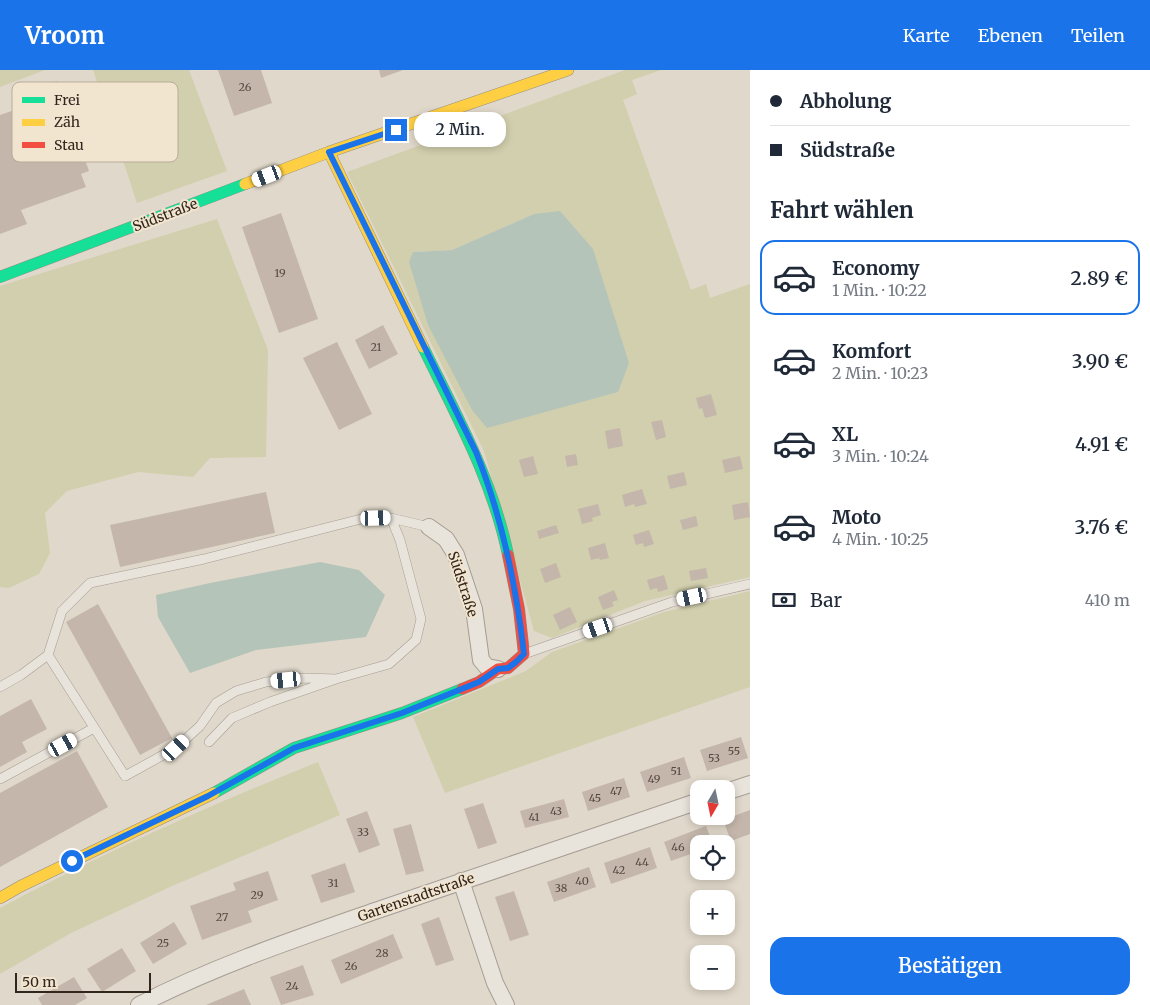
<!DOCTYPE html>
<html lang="de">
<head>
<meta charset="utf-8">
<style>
	:root { --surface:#fff; --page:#f2f2f3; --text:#1f2937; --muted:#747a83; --line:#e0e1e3; --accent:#1a73e8 }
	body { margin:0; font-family:Merriweather,serif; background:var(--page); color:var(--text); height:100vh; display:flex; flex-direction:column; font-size:19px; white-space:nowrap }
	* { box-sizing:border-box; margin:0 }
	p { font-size:16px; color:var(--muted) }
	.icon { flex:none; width:28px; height:28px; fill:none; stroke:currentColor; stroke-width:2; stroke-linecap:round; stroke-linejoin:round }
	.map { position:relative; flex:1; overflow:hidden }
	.side { display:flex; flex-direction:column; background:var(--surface); width:400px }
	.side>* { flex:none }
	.hud { display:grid; align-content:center; height:110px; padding:0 20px; background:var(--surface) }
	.needle { width:32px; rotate:189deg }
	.tools { position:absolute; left:690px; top:710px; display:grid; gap:10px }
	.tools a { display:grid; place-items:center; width:45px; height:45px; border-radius:10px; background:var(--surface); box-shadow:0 2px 8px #0003; font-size:25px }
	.scale { position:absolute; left:15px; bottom:12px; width:136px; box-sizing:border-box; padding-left:5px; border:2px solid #32251d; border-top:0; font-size:14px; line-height:18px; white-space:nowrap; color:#32251d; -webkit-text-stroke:4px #f2e5cf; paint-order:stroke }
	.end { position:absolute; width:22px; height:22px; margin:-11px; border:6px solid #1a73e8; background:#fff; box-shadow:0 0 0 2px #fff }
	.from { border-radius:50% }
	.bubble { position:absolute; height:35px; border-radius:15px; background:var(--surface); box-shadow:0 2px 8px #0003; font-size:16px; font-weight:600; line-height:35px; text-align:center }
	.car { position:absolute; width:15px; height:30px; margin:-15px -8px; border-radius:6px; box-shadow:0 0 4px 1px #0007; background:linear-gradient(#fff 24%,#345 0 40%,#fff 0 76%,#345 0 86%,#fff 0) }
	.hud b { display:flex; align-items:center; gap:18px; height:48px; font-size:19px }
	.hud b+b { border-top:1px solid var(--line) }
	.hud i { width:12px; height:12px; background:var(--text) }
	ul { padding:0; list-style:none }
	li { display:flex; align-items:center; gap:15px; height:75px; margin:0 10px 8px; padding:0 10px; border:2px solid transparent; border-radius:15px }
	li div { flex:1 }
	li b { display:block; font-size:19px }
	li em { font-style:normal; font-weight:600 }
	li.current { border-color:var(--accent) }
	li>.icon { width:45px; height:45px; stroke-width:1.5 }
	h2 { padding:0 20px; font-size:22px; line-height:60px }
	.pay { display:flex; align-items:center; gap:12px; height:55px; padding:0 20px; font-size:19px }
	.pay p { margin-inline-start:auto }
	.primary-button { display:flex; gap:10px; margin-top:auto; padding:10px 20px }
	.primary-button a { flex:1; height:58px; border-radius:15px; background:var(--accent); color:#fff; font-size:20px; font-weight:600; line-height:58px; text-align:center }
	header { display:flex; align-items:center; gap:30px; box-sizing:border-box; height:70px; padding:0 25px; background:var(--accent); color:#fff }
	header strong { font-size:24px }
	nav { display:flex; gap:28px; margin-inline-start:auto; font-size:18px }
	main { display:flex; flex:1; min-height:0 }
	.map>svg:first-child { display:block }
	.green { fill:#d1cfad; fill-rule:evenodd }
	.water { fill:#b5c4b9 }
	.building { fill:#c4b6ab }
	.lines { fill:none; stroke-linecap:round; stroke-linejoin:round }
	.lane-casing { stroke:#a59d93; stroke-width:10 }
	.street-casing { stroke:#a59d93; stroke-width:18 }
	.fast-casing { stroke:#948d83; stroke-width:12 }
	.slow-casing { stroke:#948d83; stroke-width:12 }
	.jam-casing { stroke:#948d83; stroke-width:12 }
	.lane { stroke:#e8e3db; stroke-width:9 }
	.street { stroke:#e8e3db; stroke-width:16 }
	.fast { stroke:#16e098; stroke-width:11 }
	.slow { stroke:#ffcf43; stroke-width:11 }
	.jam { stroke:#f24e42; stroke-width:11 }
	.route { stroke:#1a73e8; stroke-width:6 }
	.labels { text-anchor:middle; stroke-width:4; stroke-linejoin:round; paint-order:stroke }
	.number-label { font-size:11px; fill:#564940 }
	.street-label { font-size:14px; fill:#32251d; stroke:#f2e5cf }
	.key { fill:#f2e5cf; stroke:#b8ab9a; stroke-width:1 }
	.key-label { font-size:14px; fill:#32251d }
</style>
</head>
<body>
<header>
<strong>Vroom</strong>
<nav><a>Karte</a><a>Ebenen</a><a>Teilen</a></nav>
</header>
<main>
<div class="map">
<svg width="750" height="935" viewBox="0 0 750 935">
	<rect width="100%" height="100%" fill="#e0d8ca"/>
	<!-- green -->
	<path class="green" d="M0 0H45L0 17Z
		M93 0H189L227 101 137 133Z
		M625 0H661L632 10 637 24 623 30 691 220 706 214 710 228 750 214V507L645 531 552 568 534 561 484 381 347 102ZM534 144 472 340 413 182 452 180Z
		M217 149 268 280 266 387 210 388 193 407 138 402 67 421 45 443 50 483 39 504 9 518 0 517V216Z
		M750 521V617L445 723 413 647 526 601 552 582 664 542Z
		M318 692 340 745 172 816 71 863 0 904V838C103 783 210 735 318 692Z"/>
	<!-- water -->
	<path class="water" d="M560 141 593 179 629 293 618 322 487 358 472 340 428 255 409 192 413 182 452 180 534 144Z
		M320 492 359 500 385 525 366 567 256 580 190 603 158 547 156 525 210 513Z"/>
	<!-- building -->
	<path class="building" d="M218 0H261L272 33 234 46Z
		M379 0H403L381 8Z
		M57 11 89 101 81 104 86 117 21 140 27 154 0 164V45L38 32 33 19Z
		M281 143 318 249 279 263 242 157Z
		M383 255 398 284 369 299 355 270Z
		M337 272 372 344 339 360 303 288Z
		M711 324 717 345 705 348 702 338 699 339 696 328Z
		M662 350 666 367 656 370 651 352Z
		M620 358 623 376 608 379 605 361Z
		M576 384 578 395 567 397 565 386Z
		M533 386 538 404 524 407 519 390Z
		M740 386 743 399 725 403 722 390Z
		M684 402 687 415 670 419 667 406Z
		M642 419 647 434 635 437 634 434 625 437 622 425Z
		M266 422 275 463 120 497 110 455Z
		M748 432 750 447 734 450 732 435Z
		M598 434 601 445 592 448 593 451 582 454 578 439Z
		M696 446 698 456 683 460 680 450Z
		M556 455 559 463 539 469 537 461Z
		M649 460 654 474 644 477 643 473 636 475 633 465Z
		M605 473 609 488 600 490 599 488 591 490 588 478Z
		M556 493 561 507 545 513 540 499Z
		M706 498 708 508 691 511 689 501Z
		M664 505 668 519 658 522 657 518 650 520 647 510Z
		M614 520 618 530 612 532 614 536 603 540 598 527Z
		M98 534 172 668 140 685 66 552Z
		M570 537 577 552 560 560 553 545Z
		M31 629 47 659 22 672 27 682 0 697V646Z
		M741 667 748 688 707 701 700 680Z
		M77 681 108 737 0 797V723Z
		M684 687 691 708 647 722 640 702Z
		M624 708 630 727 588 741 582 722Z
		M564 729 569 747 525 758 520 741Z
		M483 733 497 773 478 779 464 739Z
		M750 740V764L731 771 723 750Z
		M367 741 380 775 359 783 346 749Z
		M411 754 424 801 406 805 393 759Z
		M706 756 713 774H699V781L671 791 664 772Z
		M650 777 657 798 611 814 604 793Z
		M345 793 355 822 321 833 311 805Z
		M589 797 596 817 554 832 547 812Z
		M268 801 278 830 248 841 252 852 202 870 190 836 236 820 233 813Z
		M514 821 529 865 510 871 495 827Z
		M439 847 454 890 436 896 421 854Z
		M174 852 187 874 153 894 140 873Z
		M393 864 403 888 341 914 331 890Z
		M122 878 136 901 102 922 87 899Z
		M303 895 314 925 281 935 270 907Z
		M74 907 87 928 75 935H42L38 928Z
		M244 919 251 935H206Z"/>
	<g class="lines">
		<defs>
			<path id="lane" d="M524 584 672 532 750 514
				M48 585 125 706 176 678 200 656 216 633 236 621 266 612 305 608 336 609
				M0 617 21 605 48 585 62 541 90 513 204 489 361 449 391 448 429 457
				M209 672 232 648 270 632 336 609 389 594 416 570 421 549 400 470 391 448
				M0 709 94 658"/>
			<path id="street" d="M429 457 446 469 456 485 474 539 481 590 487 597 498 599
				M726 722 750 714
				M461 811 495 913 506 935
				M139 935C215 896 295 869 375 841 483 804 591 768 699 731"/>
			<path id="fast" d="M0 207 245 114
				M423 277C456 345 493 411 508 485
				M214 723 294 678 402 643 462 619"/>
			<path id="slow" d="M329 82 423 277
				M245 114 329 82 568 0
				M0 828 21 816 214 723"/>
			<path id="jam" d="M462 619 479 612 498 599 508 598 524 584 519 539 508 485"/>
		</defs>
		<!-- lane casing -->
		<use href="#lane" class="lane-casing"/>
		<!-- street casing -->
		<use href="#street" class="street-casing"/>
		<!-- fast casing -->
		<use href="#fast" class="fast-casing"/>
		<!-- slow casing -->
		<use href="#slow" class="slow-casing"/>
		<!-- jam casing -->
		<use href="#jam" class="jam-casing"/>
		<!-- lane -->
		<use href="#lane" class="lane"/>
		<!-- street -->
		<use href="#street" class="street"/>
		<!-- fast -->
		<use href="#fast" class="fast"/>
		<!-- slow -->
		<use href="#slow" class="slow"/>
		<!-- jam -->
		<use href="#jam" class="jam"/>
	</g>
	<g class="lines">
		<!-- route -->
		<path class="route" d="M72 791 208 726 294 678 402 643 479 612 498 599 508 598 516 592 524 584C516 514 502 447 476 382L329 82 396 60"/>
	</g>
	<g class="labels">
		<!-- number labels -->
		<g class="number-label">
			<text x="245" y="21">26</text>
			<text x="280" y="207">19</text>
			<text x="376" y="281">21</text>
			<text x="734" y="685">55</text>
			<text x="714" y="692">53</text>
			<text x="676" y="705">51</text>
			<text x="654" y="713">49</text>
			<text x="616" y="725">47</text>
			<text x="595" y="732">45</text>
			<text x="556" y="745">43</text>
			<text x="534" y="751">41</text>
			<text x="363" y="766">33</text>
			<text x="678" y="781">46</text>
			<text x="642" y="796">44</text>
			<text x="619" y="804">42</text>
			<text x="582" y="815">40</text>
			<text x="333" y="817">31</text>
			<text x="561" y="822">38</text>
			<text x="257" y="829">29</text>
			<text x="222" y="851">27</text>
			<text x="163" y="877">25</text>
			<text x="382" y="887">28</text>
			<text x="351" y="900">26</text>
			<text x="292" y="920">24</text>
		</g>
		<!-- street labels -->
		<g class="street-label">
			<text transform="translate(165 145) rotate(-21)" y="5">Südstraße</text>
			<text transform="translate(463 514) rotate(72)" y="5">Südstraße</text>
			<text transform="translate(416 827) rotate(-19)" y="5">Gartenstadtstraße</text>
		</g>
	</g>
	<!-- legend -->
	<rect x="12" y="12" width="166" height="80" rx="8" class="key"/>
	<rect x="22" y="27" width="23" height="6" fill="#16e098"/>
	<rect x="22" y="49" width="23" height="7" fill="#ffcf43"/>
	<rect x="22" y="72" width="23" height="6" fill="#f24e42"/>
	<g class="key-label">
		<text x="54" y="35">Frei</text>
		<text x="54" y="57">Zäh</text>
		<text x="54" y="80">Stau</text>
	</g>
</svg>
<div class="tools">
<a><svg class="needle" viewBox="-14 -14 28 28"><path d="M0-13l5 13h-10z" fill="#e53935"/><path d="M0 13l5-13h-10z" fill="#747a83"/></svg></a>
<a><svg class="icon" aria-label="locate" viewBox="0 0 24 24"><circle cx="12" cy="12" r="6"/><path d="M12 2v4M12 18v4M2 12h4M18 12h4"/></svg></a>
<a>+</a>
<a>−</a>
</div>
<div class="scale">50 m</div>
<i class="end from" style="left:72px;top:791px"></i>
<i class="end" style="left:396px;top:60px"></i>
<div class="bubble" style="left:414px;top:42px;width:92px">2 Min.</div>
<i class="car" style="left:267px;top:106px;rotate:249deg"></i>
<i class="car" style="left:376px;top:448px;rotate:88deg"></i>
<i class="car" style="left:692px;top:527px;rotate:258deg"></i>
<i class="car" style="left:598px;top:558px;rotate:251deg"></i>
<i class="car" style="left:286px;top:610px;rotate:264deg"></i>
<i class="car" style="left:63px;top:675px;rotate:61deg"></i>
<i class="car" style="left:176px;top:678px;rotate:47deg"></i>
</div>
<section class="side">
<div class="hud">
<b><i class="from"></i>Abholung</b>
<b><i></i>Südstraße</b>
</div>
<h2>Fahrt wählen</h2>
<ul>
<li class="current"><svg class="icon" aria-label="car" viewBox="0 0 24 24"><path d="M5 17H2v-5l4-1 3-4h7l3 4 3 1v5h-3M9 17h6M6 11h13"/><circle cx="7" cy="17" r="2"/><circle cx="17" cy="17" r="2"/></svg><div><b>Economy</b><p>1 Min. · 10:22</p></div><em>2.89 €</em></li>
<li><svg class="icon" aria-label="car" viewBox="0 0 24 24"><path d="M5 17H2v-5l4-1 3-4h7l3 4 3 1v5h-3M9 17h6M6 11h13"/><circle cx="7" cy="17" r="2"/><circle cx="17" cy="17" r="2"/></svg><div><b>Komfort</b><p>2 Min. · 10:23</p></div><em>3.90 €</em></li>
<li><svg class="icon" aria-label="car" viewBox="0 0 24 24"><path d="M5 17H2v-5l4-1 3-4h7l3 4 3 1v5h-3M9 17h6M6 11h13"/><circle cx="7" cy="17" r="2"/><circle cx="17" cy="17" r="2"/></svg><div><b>XL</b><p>3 Min. · 10:24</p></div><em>4.91 €</em></li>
<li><svg class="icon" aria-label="car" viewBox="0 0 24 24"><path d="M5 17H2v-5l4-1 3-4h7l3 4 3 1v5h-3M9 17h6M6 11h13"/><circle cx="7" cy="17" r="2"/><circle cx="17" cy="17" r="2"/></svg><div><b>Moto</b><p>4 Min. · 10:25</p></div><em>3.76 €</em></li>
</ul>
<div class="pay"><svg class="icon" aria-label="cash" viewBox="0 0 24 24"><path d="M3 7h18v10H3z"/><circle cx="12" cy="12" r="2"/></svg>Bar<p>410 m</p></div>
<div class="primary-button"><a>Bestätigen</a></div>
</section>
</main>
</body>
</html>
